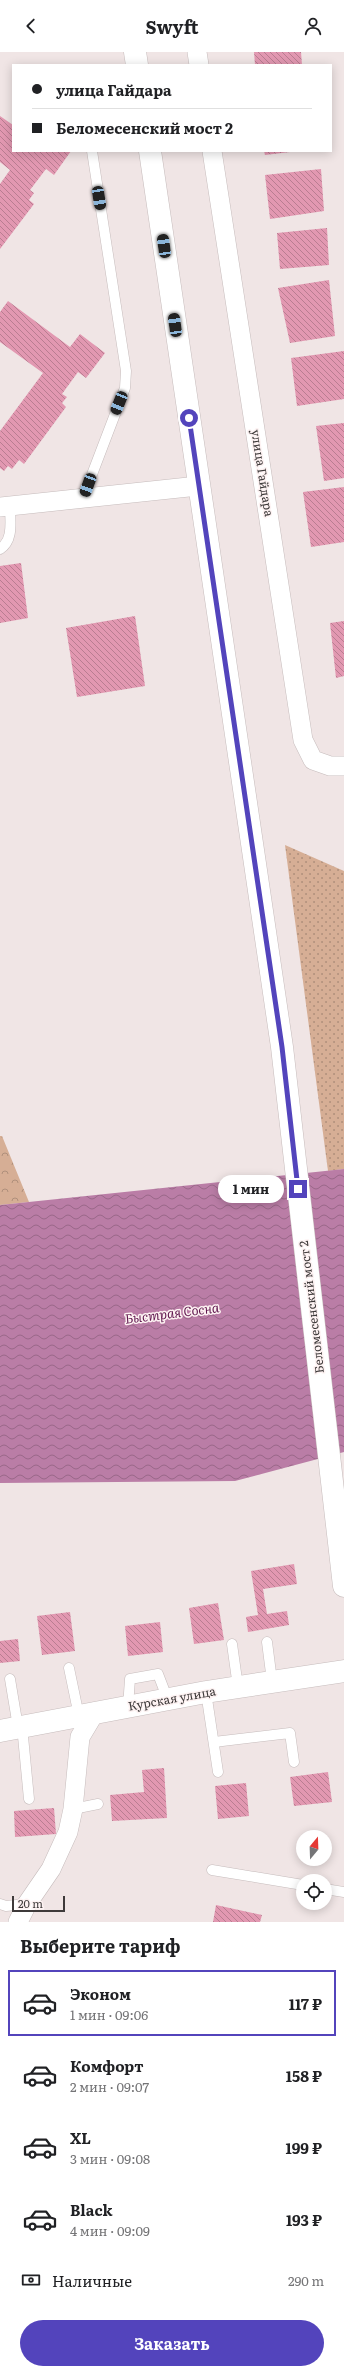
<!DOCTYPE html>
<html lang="ru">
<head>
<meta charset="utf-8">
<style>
	:root { --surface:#fff; --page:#f6f6f6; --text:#202124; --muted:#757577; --line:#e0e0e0; --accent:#5344bc }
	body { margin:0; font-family:Literata,serif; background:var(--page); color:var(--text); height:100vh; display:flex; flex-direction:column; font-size:15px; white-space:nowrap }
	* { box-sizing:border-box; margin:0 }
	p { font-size:13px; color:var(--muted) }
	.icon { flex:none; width:22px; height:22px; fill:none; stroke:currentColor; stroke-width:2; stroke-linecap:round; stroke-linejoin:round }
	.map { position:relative; height:1870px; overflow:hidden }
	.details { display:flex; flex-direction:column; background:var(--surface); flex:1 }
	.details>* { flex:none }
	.top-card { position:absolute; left:12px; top:12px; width:320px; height:88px; border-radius:0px; box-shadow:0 2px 10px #0003; display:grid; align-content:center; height:88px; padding:0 20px; background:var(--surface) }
	.needle { width:26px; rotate:19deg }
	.buttons { position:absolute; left:296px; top:1778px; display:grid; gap:8px }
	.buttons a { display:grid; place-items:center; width:36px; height:36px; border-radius:50%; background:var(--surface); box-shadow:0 2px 10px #0003; font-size:20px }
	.scale { position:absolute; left:12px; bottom:10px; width:53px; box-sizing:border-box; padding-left:4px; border:2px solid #3e3a3a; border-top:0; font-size:11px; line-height:14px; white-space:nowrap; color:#3e3a3a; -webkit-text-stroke:3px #fdf2f2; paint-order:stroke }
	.end { position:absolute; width:18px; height:18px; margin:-9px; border:5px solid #5344bc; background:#fff; box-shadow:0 0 0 2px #fff }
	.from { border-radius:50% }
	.bubble { position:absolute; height:28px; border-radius:14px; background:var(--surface); box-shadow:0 2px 10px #0003; font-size:13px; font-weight:700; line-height:28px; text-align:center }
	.car { position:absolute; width:12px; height:24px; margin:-12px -6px; border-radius:5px; box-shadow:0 0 3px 1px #0007; background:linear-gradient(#222 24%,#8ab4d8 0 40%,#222 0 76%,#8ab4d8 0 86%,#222 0) }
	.top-card b { display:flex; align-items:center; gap:14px; height:38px; font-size:15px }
	.top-card b+b { border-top:1px solid var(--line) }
	.top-card i { width:10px; height:10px; background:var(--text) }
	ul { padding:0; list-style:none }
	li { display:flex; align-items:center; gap:12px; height:66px; margin:0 8px 6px; padding:0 12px; border:2px solid transparent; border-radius:0px }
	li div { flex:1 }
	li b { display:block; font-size:15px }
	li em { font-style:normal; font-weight:700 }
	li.selected { border-color:var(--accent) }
	li>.icon { width:36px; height:36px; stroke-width:1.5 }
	h2 { padding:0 20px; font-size:18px; line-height:48px }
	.pay { display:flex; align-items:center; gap:10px; height:44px; padding:0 20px; font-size:15px }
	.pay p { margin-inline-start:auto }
	.action { display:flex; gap:8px; margin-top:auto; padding:8px 20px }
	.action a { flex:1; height:46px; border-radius:24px; background:var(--accent); color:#fff; font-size:16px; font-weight:700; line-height:46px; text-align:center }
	header { display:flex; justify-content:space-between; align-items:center; height:52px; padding:0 20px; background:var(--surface); font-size:18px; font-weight:700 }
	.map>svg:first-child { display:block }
	.grass { fill:url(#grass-dots) }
	.forest { fill:url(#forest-crowns) }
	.water { fill:url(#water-waves) }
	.building { fill:url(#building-back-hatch) }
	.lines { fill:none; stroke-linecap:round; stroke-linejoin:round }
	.service-casing { stroke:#c6bcbc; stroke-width:11 }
	.minor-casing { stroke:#c6bcbc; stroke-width:20 }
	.secondary-casing { stroke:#c6bcbc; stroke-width:23 }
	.service { stroke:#fff; stroke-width:10 }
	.minor { stroke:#fff; stroke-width:19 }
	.secondary { stroke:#fff; stroke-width:22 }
	.route { stroke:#5344bc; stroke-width:5 }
	.labels { text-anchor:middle; stroke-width:3; stroke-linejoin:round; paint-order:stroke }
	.street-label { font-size:12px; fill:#3e3a3a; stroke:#fdf2f2 }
	.water-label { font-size:13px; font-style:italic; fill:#60164e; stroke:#fdf2f2 }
</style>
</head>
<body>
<header><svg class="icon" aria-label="back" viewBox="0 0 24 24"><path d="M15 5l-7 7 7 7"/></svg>Swyft<svg class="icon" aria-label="person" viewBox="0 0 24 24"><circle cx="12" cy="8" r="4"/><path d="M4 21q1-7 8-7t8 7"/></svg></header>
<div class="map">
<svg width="344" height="1870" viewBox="0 0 344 1870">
	<defs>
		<pattern id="grass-dots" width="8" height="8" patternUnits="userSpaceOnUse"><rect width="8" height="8" fill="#d6ae95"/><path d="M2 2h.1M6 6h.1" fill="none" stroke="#af8f7b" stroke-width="1.8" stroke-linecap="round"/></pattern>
		<pattern id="forest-crowns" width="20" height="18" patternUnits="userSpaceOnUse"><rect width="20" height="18" fill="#d6ae95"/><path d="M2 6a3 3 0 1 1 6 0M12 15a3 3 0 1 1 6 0" fill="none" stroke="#af8f7b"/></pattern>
		<pattern id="water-waves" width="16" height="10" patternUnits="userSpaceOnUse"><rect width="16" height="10" fill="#ba7da6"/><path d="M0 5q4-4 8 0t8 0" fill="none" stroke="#996788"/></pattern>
		<pattern id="building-back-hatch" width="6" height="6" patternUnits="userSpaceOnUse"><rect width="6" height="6" fill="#e298b1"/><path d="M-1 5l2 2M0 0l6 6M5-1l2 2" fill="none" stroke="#b97d91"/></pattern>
	</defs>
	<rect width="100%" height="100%" fill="#f0e5e5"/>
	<!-- grass -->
	<path class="grass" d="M285 793 344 819V1117L328 1119Z"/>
	<!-- forest -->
	<path class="forest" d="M0 1084H2L29 1150 0 1153Z"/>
	<!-- water -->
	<path class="water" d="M344 1117V1400L235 1429 0 1431V1153Z"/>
	<!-- building -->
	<path class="building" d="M254 0H301L302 13H255Z
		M0 64 13 73V99H71L54 123 46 117 30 138 34 141 29 148 34 152 0 197V132L10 118 0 110Z
		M264 99H290V100L265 103Z
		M321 117 324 159 270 167 265 123Z
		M327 176 329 213 280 217 277 181Z
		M329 228 335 284 290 291 278 236Z
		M8 249 70 295 80 282 105 301 86 326 78 320 62 342 67 345 62 351 66 355 24 412 19 408 12 417 8 414 4 419 0 416V379L43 321 0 290V260Z
		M344 299V347L297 354 291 306Z
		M344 371V426L324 429 316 374Z
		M344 435V490L311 495 303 440Z
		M21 511 28 566 0 571V514Z
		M135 564 145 634 77 645 66 576Z
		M344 569V624L336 626 330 571Z
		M294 1512 297 1532 263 1537 267 1562 287 1559 289 1573 248 1580 246 1565 258 1563 251 1519Z
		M218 1551 224 1588 194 1592 189 1556Z
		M70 1560 75 1599 42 1603 37 1564Z
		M160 1570 163 1600 128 1604 125 1574Z
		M18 1587 20 1609 0 1611V1589Z
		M164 1716 167 1766 112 1769 110 1743 144 1740 142 1718Z
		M328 1720 332 1750 294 1754 290 1725Z
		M246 1731 249 1764 218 1767 215 1734Z
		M54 1756 56 1782 15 1785 14 1759Z
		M216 1853 262 1863 260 1870H213Z"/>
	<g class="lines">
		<defs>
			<path id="service" d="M83 446 125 336 126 319 92 99
				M0 497C14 488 10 469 10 454
				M267 1590 272 1629
				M232 1592 238 1635
				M69 1616 79 1664
				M10 1627 18 1675
				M206 1640 218 1720
				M128 1655 130 1627 158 1622 168 1648
				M22 1674 29 1747
				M214 1690 290 1681 294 1710
				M73 1757 98 1752
				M212 1818 303 1833
				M325 1837 344 1840
				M0 1852 6 1854 27 1852"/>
			<path id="minor" d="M197 0 199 13
				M212 99 303 688 313 708 330 714H344
				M0 455 198 434
				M18 1870 27 1852 51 1817 68 1780 73 1757 80 1685 95 1660"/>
			<path id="secondary" d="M135 0 137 13
				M150 99 282 995 344 1534
				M0 1679 206 1640 344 1619"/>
		</defs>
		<!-- service casing -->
		<use href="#service" class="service-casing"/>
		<!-- minor casing -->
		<use href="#minor" class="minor-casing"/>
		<!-- secondary casing -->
		<use href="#secondary" class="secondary-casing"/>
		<!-- service -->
		<use href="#service" class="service"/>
		<!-- minor -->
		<use href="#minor" class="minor"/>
		<!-- secondary -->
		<use href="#secondary" class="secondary"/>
	</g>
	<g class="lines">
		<!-- route -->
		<path class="route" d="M189 366 282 995 298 1137"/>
	</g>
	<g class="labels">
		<!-- street labels -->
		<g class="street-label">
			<text transform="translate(262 421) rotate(81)" y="4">улица Гайдара</text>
			<text transform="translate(312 1255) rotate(-97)" y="4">Беломесенский мост 2</text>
			<text transform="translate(172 1647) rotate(-10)" y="4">Курская улица</text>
		</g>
		<!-- water labels -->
		<g class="water-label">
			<text transform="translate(172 1261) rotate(-7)" y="5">Быстрая Сосна</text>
		</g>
	</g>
</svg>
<div class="buttons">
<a><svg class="needle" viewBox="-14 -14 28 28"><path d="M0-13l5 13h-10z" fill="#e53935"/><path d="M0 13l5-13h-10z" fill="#757577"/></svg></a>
<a><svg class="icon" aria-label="locate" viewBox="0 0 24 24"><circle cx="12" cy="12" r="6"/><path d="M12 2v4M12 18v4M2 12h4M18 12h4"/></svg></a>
</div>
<div class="scale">20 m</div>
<i class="end from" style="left:189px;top:366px"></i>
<i class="end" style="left:298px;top:1137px"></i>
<div class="bubble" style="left:218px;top:1123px;width:66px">1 мин</div>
<i class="car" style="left:99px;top:146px;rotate:171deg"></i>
<i class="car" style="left:164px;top:194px;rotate:352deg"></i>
<i class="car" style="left:175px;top:273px;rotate:352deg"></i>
<i class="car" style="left:119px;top:351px;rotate:202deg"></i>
<i class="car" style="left:88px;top:433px;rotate:200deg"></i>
<div class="top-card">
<b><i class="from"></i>улица Гайдара</b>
<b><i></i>Беломесенский мост 2</b>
</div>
</div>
<section class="details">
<h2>Выберите тариф</h2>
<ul>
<li class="selected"><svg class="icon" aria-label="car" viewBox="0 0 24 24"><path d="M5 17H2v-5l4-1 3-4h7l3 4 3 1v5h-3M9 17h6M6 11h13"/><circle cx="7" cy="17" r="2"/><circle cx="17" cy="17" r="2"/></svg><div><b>Эконом</b><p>1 мин · 09:06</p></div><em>117 ₽</em></li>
<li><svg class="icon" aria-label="car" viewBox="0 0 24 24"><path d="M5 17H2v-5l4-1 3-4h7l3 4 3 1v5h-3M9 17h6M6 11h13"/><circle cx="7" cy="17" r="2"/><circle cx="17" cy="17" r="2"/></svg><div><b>Комфорт</b><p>2 мин · 09:07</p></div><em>158 ₽</em></li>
<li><svg class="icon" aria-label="car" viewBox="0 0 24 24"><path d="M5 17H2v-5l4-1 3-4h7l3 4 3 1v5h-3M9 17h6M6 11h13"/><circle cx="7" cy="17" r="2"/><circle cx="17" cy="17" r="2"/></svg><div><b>XL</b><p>3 мин · 09:08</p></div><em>199 ₽</em></li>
<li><svg class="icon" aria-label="car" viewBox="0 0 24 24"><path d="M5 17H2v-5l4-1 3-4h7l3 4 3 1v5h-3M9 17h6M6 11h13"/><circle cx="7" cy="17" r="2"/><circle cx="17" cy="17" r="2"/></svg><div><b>Black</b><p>4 мин · 09:09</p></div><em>193 ₽</em></li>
</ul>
<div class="pay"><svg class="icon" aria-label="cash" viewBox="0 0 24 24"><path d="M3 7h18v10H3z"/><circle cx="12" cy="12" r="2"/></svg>Наличные<p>290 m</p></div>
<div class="action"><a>Заказать</a></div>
</section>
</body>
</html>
